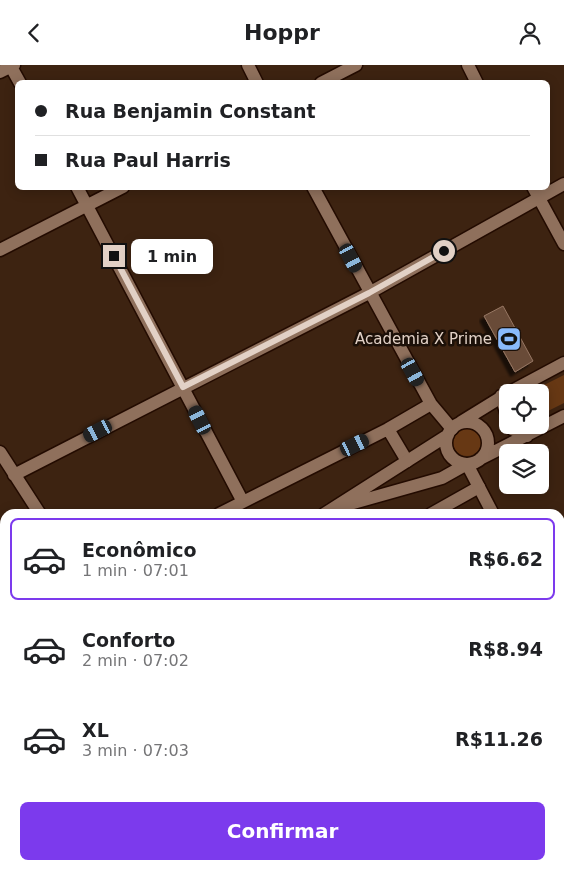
<!DOCTYPE html>
<html lang="pt">
<head>
<meta charset="utf-8">
<style>
	:root { --surface:#fff; --page:#f6f6f6; --text:#202124; --muted:#757577; --line:#e0e0e0; --accent:#7c3aed }
	body { margin:0; font-family:"DejaVu Sans",sans-serif; background:var(--page); color:var(--text); height:100vh; display:flex; flex-direction:column; font-size:19px; white-space:nowrap }
	* { box-sizing:border-box; margin:0 }
	p { font-size:16px; color:var(--muted) }
	.icon { flex:none; width:28px; height:28px; fill:none; stroke:currentColor; stroke-width:2; stroke-linecap:round; stroke-linejoin:round }
	.map { position:relative; flex:1; overflow:hidden }
	.panel { position:absolute; left:0px; top:444px; width:565px; height:361px; display:flex; flex-direction:column; background:var(--surface); border-radius:15px 15px 0 0; box-shadow:0 2px 12px #0003 }
	.panel>* { flex:none }
	.banner { position:absolute; left:15px; top:15px; width:535px; height:110px; border-radius:8px; box-shadow:0 2px 12px #0003; display:grid; align-content:center; height:110px; padding:0 20px; background:var(--surface) }
	.buttons { position:absolute; left:499px; top:319px; display:grid; gap:10px }
	.buttons a { display:grid; place-items:center; width:50px; height:50px; border-radius:8px; background:var(--surface); box-shadow:0 2px 12px #0003; font-size:25px }
	.end { position:absolute; width:22px; height:22px; margin:-11px; border:6px solid #e2d1c6; background:#111; box-shadow:0 0 0 2px #111 }
	.from { border-radius:50% }
	.bubble { position:absolute; height:35px; border-radius:8px; background:var(--surface); box-shadow:0 2px 12px #0003; font-size:16px; font-weight:800; line-height:35px; text-align:center }
	.car { position:absolute; width:15px; height:30px; margin:-15px -8px; border-radius:6px; box-shadow:0 0 4px 1px #0007; background:linear-gradient(#222 24%,#8ab4d8 0 40%,#222 0 76%,#8ab4d8 0 86%,#222 0) }
	.banner b { display:flex; align-items:center; gap:18px; height:48px; font-size:19px }
	.banner b+b { border-top:1px solid var(--line) }
	.banner i { width:12px; height:12px; background:var(--text) }
	ul { padding:9px 0 0; list-style:none }
	li { display:flex; align-items:center; gap:15px; height:82px; margin:0 10px 8px; padding:0 10px; border:2px solid transparent; border-radius:8px }
	li div { flex:1 }
	li b { display:block; font-size:19px }
	li em { font-style:normal; font-weight:800 }
	li.active { border-color:var(--accent) }
	li>.icon { width:45px; height:45px; stroke-width:1.5 }
	.action { display:flex; gap:10px; margin-top:auto; padding:10px 20px }
	.action a { flex:1; height:58px; border-radius:8px; background:var(--accent); color:#fff; font-size:20px; font-weight:800; line-height:58px; text-align:center }
	header { display:flex; justify-content:space-between; align-items:center; height:65px; padding:0 20px; background:var(--surface); font-size:22px; font-weight:800 }
	.map>svg:first-child { display:block }
	.green { fill:#673814 }
	.building { fill:#694c39; stroke:#977763; filter:url(#shadow) }
	.lines { fill:none; stroke-linecap:round; stroke-linejoin:round }
	.minor-casing { stroke:#230b00; stroke-width:15 }
	.tertiary-casing { stroke:#230b00; stroke-width:15 }
	.motorway-casing { stroke:#230b00; stroke-width:18 }
	.minor { stroke:#8f705c; stroke-width:12 }
	.tertiary { stroke:#8f705c; stroke-width:12 }
	.motorway { stroke:#8fb8ef; stroke-width:15 }
	.route { stroke:#e2d1c6; stroke-width:6 }
	.labels { text-anchor:middle; stroke-width:5; stroke-linejoin:round; paint-order:stroke }
	.poi-label { font-size:15px; fill:#e2d1c6; stroke:#1c1008; text-anchor:end }
</style>
</head>
<body>
<header><svg class="icon" aria-label="back" viewBox="0 0 24 24"><path d="M15 5l-7 7 7 7"/></svg>Hoppr<svg class="icon" aria-label="person" viewBox="0 0 24 24"><circle cx="12" cy="8" r="4"/><path d="M4 21q1-7 8-7t8 7"/></svg></header>
<div class="map">
<svg width="564" height="804" viewBox="0 0 564 804">
	<defs>
		<filter id="shadow"><feDropShadow dx="-4.5" dy="4.5" stdDeviation="1" flood-color="#0009"/></filter>
	</defs>
	<rect width="100%" height="100%" fill="#3d2311"/>
	<!-- green -->
	<path class="green" d="M564 310V338L540 350V328L530 327Z
		M453 377a14 14 0 1 1 28 0a14 14 0 1 1-28 0Z
		M0 495 5 502V563L0 556Z"/>
	<!-- building -->
	<path class="building" d="M503 241 533 296 515 307 484 251Z"/>
	<g class="lines">
		<defs>
			<path id="minor" d="M10 0 20 18
				M248 0 257 18
				M468 0 477 18
				M0 7 14 0
				M321 18 356 0
				M77 122 243 437
				M313 122 431 339 452 364
				M533 122 564 179
				M0 185 123 122
				M388 364 431 339
				M0 387 40 449
				M14 410 369 228 564 119
				M219 449 388 364 407 396
				M431 449 479 422
				M560 580 564 587
				M0 708 5 710
				M0 737 5 739
				M64 800 67 804
				M124 800 127 804
				M292 800 295 804
				M441 800 443 804
				M561 804 564 802"/>
			<path id="tertiary" d="M508 328 564 298
				M501 331 508 354
				M461 357 508 328
				M446 378a21 21 0 1 1 42 0a21 21 0 1 1-42 0Z
				M510 360 512 364 527 371
				M480 394 564 351
				M332 444 442 413 467 399 493 449
				M324 449 448 370
				M560 570 564 568
				M0 616 5 613"/>
			<path id="motorway" d="M0 480 5 487
				M0 571 5 578
				M166 800 169 804
				M235 800 238 804
				M251 800 256 804"/>
		</defs>
		<!-- minor casing -->
		<use href="#minor" class="minor-casing"/>
		<!-- tertiary casing -->
		<use href="#tertiary" class="tertiary-casing"/>
		<!-- motorway casing -->
		<use href="#motorway" class="motorway-casing"/>
		<!-- minor -->
		<use href="#minor" class="minor"/>
		<!-- tertiary -->
		<use href="#tertiary" class="tertiary"/>
		<!-- motorway -->
		<use href="#motorway" class="motorway"/>
	</g>
	<g class="lines">
		<!-- route -->
		<path class="route" d="M114 191 183 322 369 228 444 186"/>
	</g>
	<!-- icons -->
	<defs>
		<symbol id="stadium-square" viewBox="-11 -11 22 22"><rect x="-9" y="-9" width="18" height="18" rx="4" fill="#89bafc" stroke="#1c1008"/><path d="M0-5a6.5 5 0 1 0 0 10a6.5 5 0 1 0 0-10ZM-3.5-1.8h7v3.6h-7Z" fill="#111"/></symbol>
	</defs>
	<g fill-rule="evenodd">
		<use href="#stadium-square" x="495" y="260" width="28" height="28"/>
	</g>
	<g class="labels">
		<!-- poi labels -->
		<g class="poi-label">
			<text x="492" y="279">Academia X Prime</text>
		</g>
	</g>
</svg>
<div class="buttons">
<a><svg class="icon" aria-label="locate" viewBox="0 0 24 24"><circle cx="12" cy="12" r="6"/><path d="M12 2v4M12 18v4M2 12h4M18 12h4"/></svg></a>
<a><svg class="icon" aria-label="layers" viewBox="0 0 24 24"><path d="M12 4l9 5-9 5-9-5zM3 14l9 5 9-5"/></svg></a>
</div>
<i class="end from" style="left:444px;top:186px"></i>
<i class="end" style="left:114px;top:191px"></i>
<div class="bubble" style="left:131px;top:174px;width:82px">1 min</div>
<i class="car" style="left:351px;top:193px;rotate:152deg"></i>
<i class="car" style="left:413px;top:307px;rotate:151deg"></i>
<i class="car" style="left:200px;top:355px;rotate:333deg"></i>
<i class="car" style="left:98px;top:366px;rotate:243deg"></i>
<i class="car" style="left:355px;top:380px;rotate:64deg"></i>
<div class="banner">
<b><i class="from"></i>Rua Benjamin Constant</b>
<b><i></i>Rua Paul Harris</b>
</div>
<section class="panel">
<ul>
<li class="active"><svg class="icon" aria-label="car" viewBox="0 0 24 24"><path d="M5 17H2v-5l4-1 3-4h7l3 4 3 1v5h-3M9 17h6M6 11h13"/><circle cx="7" cy="17" r="2"/><circle cx="17" cy="17" r="2"/></svg><div><b>Econômico</b><p>1 min · 07:01</p></div><em>R$6.62</em></li>
<li><svg class="icon" aria-label="car" viewBox="0 0 24 24"><path d="M5 17H2v-5l4-1 3-4h7l3 4 3 1v5h-3M9 17h6M6 11h13"/><circle cx="7" cy="17" r="2"/><circle cx="17" cy="17" r="2"/></svg><div><b>Conforto</b><p>2 min · 07:02</p></div><em>R$8.94</em></li>
<li><svg class="icon" aria-label="car" viewBox="0 0 24 24"><path d="M5 17H2v-5l4-1 3-4h7l3 4 3 1v5h-3M9 17h6M6 11h13"/><circle cx="7" cy="17" r="2"/><circle cx="17" cy="17" r="2"/></svg><div><b>XL</b><p>3 min · 07:03</p></div><em>R$11.26</em></li>
</ul>
<div class="action"><a>Confirmar</a></div>
</section>
</div>
</body>
</html>
